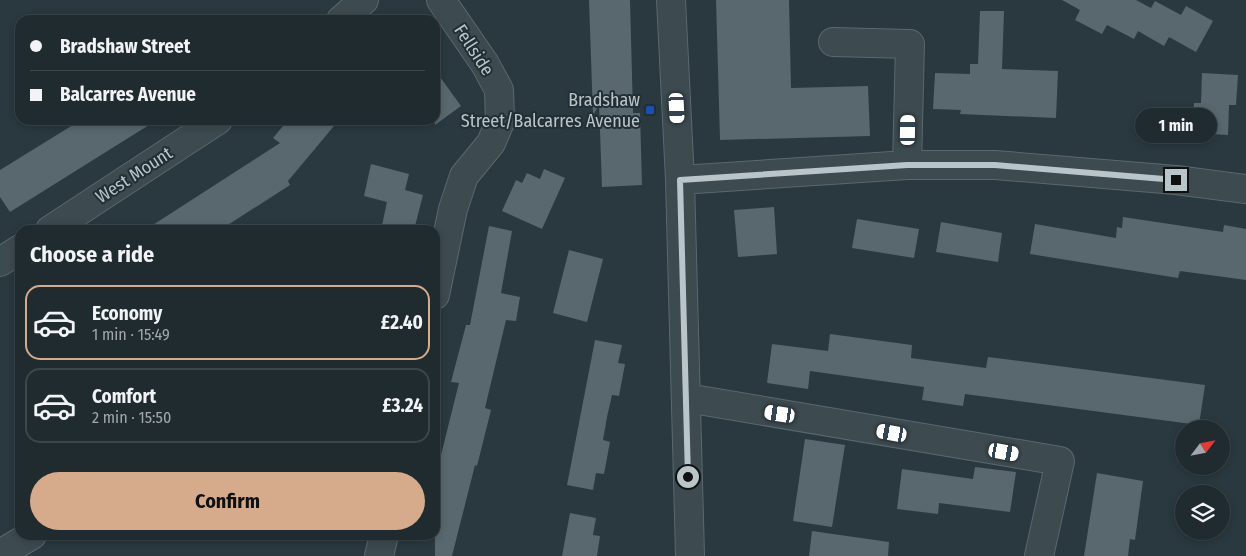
<!DOCTYPE html>
<html lang="en">
<head>
<meta charset="utf-8">
<style>
	:root { --surface:#1f2b2f; --page:#2c373b; --text:#f1f3f6; --muted:#a1a7aa; --line:#3c474b; --accent:#d6ab8b }
	body { margin:0; font-family:"Fira Sans Condensed",sans-serif; background:var(--page); color:var(--text); height:100vh; display:flex; flex-direction:column; font-size:19px; white-space:nowrap }
	* { box-sizing:border-box; margin:0 }
	p { font-size:16px; color:var(--muted) }
	.icon { flex:none; width:28px; height:28px; fill:none; stroke:currentColor; stroke-width:2; stroke-linecap:round; stroke-linejoin:round }
	.map { position:relative; flex:1; overflow:hidden }
	.details { position:absolute; left:15px; top:225px; width:425px; height:315px; display:flex; flex-direction:column; background:var(--surface); border-radius:15px; box-shadow:0 2px 8px #0003,0 0 0 1px var(--line) }
	.details>* { flex:none }
	.guide { position:absolute; left:15px; top:15px; width:425px; height:110px; border-radius:15px; box-shadow:0 2px 8px #0003,0 0 0 1px var(--line); display:grid; align-content:center; height:110px; padding:0 15px; background:var(--surface) }
	.needle { width:32px; rotate:58deg }
	.tools { position:absolute; left:1175px; top:420px; display:grid; gap:10px }
	.tools a { display:grid; place-items:center; width:55px; height:55px; border-radius:50%; background:var(--surface); box-shadow:0 2px 8px #0003,0 0 0 1px var(--line); font-size:25px }
	.end { position:absolute; width:22px; height:22px; margin:-11px; border:6px solid #bac5ca; background:#111; box-shadow:0 0 0 2px #111 }
	.from { border-radius:50% }
	.bubble { position:absolute; height:35px; border-radius:18px; background:var(--surface); box-shadow:0 2px 8px #0003,0 0 0 1px var(--line); font-size:16px; font-weight:700; line-height:35px; text-align:center }
	.car { position:absolute; width:15px; height:30px; margin:-15px -8px; border-radius:6px; box-shadow:0 0 4px 1px #0007; background:linear-gradient(#fff 24%,#345 0 40%,#fff 0 76%,#345 0 86%,#fff 0) }
	.guide b { display:flex; align-items:center; gap:18px; height:48px; font-size:19px }
	.guide b+b { border-top:1px solid var(--line) }
	.guide i { width:12px; height:12px; background:var(--text) }
	ul { padding:0; list-style:none }
	li { display:flex; align-items:center; gap:15px; height:75px; margin:0 10px 8px; padding:0 5px; border:2px solid var(--line); border-radius:15px }
	li div { flex:1 }
	li b { display:block; font-size:19px }
	li em { font-style:normal; font-weight:700 }
	li.selected { border-color:var(--accent) }
	li>.icon { width:45px; height:45px; stroke-width:1.5 }
	h2 { padding:0 15px; font-size:22px; line-height:60px }
	.button { display:flex; gap:10px; margin-top:auto; padding:10px 15px }
	.button a { flex:1; height:58px; border-radius:30px; background:var(--accent); color:#111; font-size:20px; font-weight:700; line-height:58px; text-align:center }
	.map>svg:first-child { display:block }
	.building { fill:#58686e }
	.lines { fill:none; stroke-linecap:round; stroke-linejoin:round }
	.minor-casing { stroke:#5b686d; stroke-width:30 }
	.minor { stroke:#3d4a4f; stroke-width:28 }
	.route { stroke:#bac5ca; stroke-width:6 }
	.transit-dot { fill:#1a4fb4; stroke:#222f35; stroke-width:2 }
	.labels { text-anchor:middle; stroke-width:4; stroke-linejoin:round; paint-order:stroke }
	.street-label { font-size:18px; fill:#bac5ca; stroke:#222f35 }
	.poi-label { font-size:18px; fill:#bac5ca; stroke:#222f35; text-anchor:end }
</style>
</head>
<body>
<div class="map">
<svg width="1246" height="556" viewBox="0 0 1246 556">
	<rect width="100%" height="100%" fill="#29393f"/>
	<!-- building -->
	<path class="building" d="M589 0H630L633 113H640L642 185 602 187 599 104 593 116Z
		M716 0H789L791 88 868 86 870 136 720 140Z
		M1062 0H1136L1151 8 1155 1 1181 15 1186 6 1213 21 1196 52 1169 37 1164 46 1138 31 1134 39 1107 25 1102 34 1075 20 1080 10Z
		M980 11H1004L1002 69 1058 71 1056 118 960 114 961 110 933 109 935 73 970 74V64H978Z
		M435 70 461 106 435 125Z
		M1202 73 1238 75 1236 105H1229L1228 135 1192 133 1194 103H1201Z
		M81 120H157L10 212 0 197V170Z
		M288 120H339L288 181 290 185 220 230H145L280 143 273 138Z
		M371 164 409 174 405 190 423 195 414 230H381L387 202 364 196Z
		M544 169 565 178 542 229 502 211 516 180 522 183 527 173 540 179Z
		M774 207 777 254 738 257 734 210Z
		M1123 217 1223 232 1224 225 1246 229V280L1180 271 1178 278 1030 254 1035 224 1116 238 1117 227 1122 228Z
		M857 219 919 229 914 258 852 248Z
		M941 222 1002 233 998 262 936 252Z
		M489 226 512 231 501 293 520 297 516 321 506 320 485 408 491 410 477 466 475 465 452 556H435V479L459 383 451 382 466 325H470Z
		M569 250 603 259 587 322 553 313Z
		M830 334 912 345 911 358 986 368 988 357 1205 385 1199 425 965 394 963 406 922 400 924 387 810 371 808 389 767 383 772 344 828 351Z
		M595 340 622 345 618 363 625 364 619 396 612 395 607 417 603 440 610 442 604 474 596 473 593 490 567 485Z
		M805 439 845 445 832 527 793 521Z
		M975 467 1016 472 1010 512 939 503 938 514 897 509 902 469 973 479Z
		M1097 473 1143 481 1135 540 1130 539 1128 556H1084Z
		M570 513 596 518 593 535 600 536 597 556H562Z
		M812 531 889 542 888 556H809Z"/>
	<g class="lines">
		<defs>
			<path id="minor" d="M671 0 680 180 690 556
				M341 20 364 0
				M833 42 910 44 907 165
				M680 180 907 165H995L1176 180 1246 189
				M50 230 218 120
				M0 262 20 249
				M435 295 453 209 464 176 491 143 500 122 499 90 485 64 441 0
				M687 398 1060 461 1039 556
				M0 554 32 535
				M379 556 384 535"/>
		</defs>
		<!-- minor casing -->
		<use href="#minor" class="minor-casing"/>
		<!-- minor -->
		<use href="#minor" class="minor"/>
	</g>
	<g class="lines">
		<!-- route -->
		<path class="route" d="M688 477 680 180 907 165H995L1176 180"/>
	</g>
	<!-- markers -->
	<rect class="transit-dot" x="645" y="105" width="10" height="10" rx="2.5"/>
	<g class="labels">
		<!-- street labels -->
		<g class="street-label">
			<text transform="translate(474 50) rotate(57)" y="6">Fellside</text>
			<text transform="translate(134 175) rotate(-33)" y="6">West Mount</text>
		</g>
		<!-- poi labels -->
		<g class="poi-label">
			<text x="640" y="106">Bradshaw<tspan x="640" dy="21">Street/Balcarres Avenue</tspan></text>
		</g>
	</g>
</svg>
<div class="tools">
<a><svg class="needle" viewBox="-14 -14 28 28"><path d="M0-13l5 13h-10z" fill="#e53935"/><path d="M0 13l5-13h-10z" fill="#a1a7aa"/></svg></a>
<a><svg class="icon" aria-label="layers" viewBox="0 0 24 24"><path d="M12 4l9 5-9 5-9-5zM3 14l9 5 9-5"/></svg></a>
</div>
<i class="end from" style="left:688px;top:477px"></i>
<i class="end" style="left:1176px;top:180px"></i>
<div class="bubble" style="left:1135px;top:108px;width:82px">1 min</div>
<i class="car" style="left:677px;top:108px;rotate:177deg"></i>
<i class="car" style="left:908px;top:130px;rotate:1deg"></i>
<i class="car" style="left:780px;top:414px;rotate:279deg"></i>
<i class="car" style="left:892px;top:433px;rotate:280deg"></i>
<i class="car" style="left:1004px;top:452px;rotate:100deg"></i>
<div class="guide">
<b><i class="from"></i>Bradshaw Street</b>
<b><i></i>Balcarres Avenue</b>
</div>
<section class="details">
<h2>Choose a ride</h2>
<ul>
<li class="selected"><svg class="icon" aria-label="car" viewBox="0 0 24 24"><path d="M5 17H2v-5l4-1 3-4h7l3 4 3 1v5h-3M9 17h6M6 11h13"/><circle cx="7" cy="17" r="2"/><circle cx="17" cy="17" r="2"/></svg><div><b>Economy</b><p>1 min · 15:49</p></div><em>£2.40</em></li>
<li><svg class="icon" aria-label="car" viewBox="0 0 24 24"><path d="M5 17H2v-5l4-1 3-4h7l3 4 3 1v5h-3M9 17h6M6 11h13"/><circle cx="7" cy="17" r="2"/><circle cx="17" cy="17" r="2"/></svg><div><b>Comfort</b><p>2 min · 15:50</p></div><em>£3.24</em></li>
</ul>
<div class="button"><a>Confirm</a></div>
</section>
</div>
</body>
</html>
